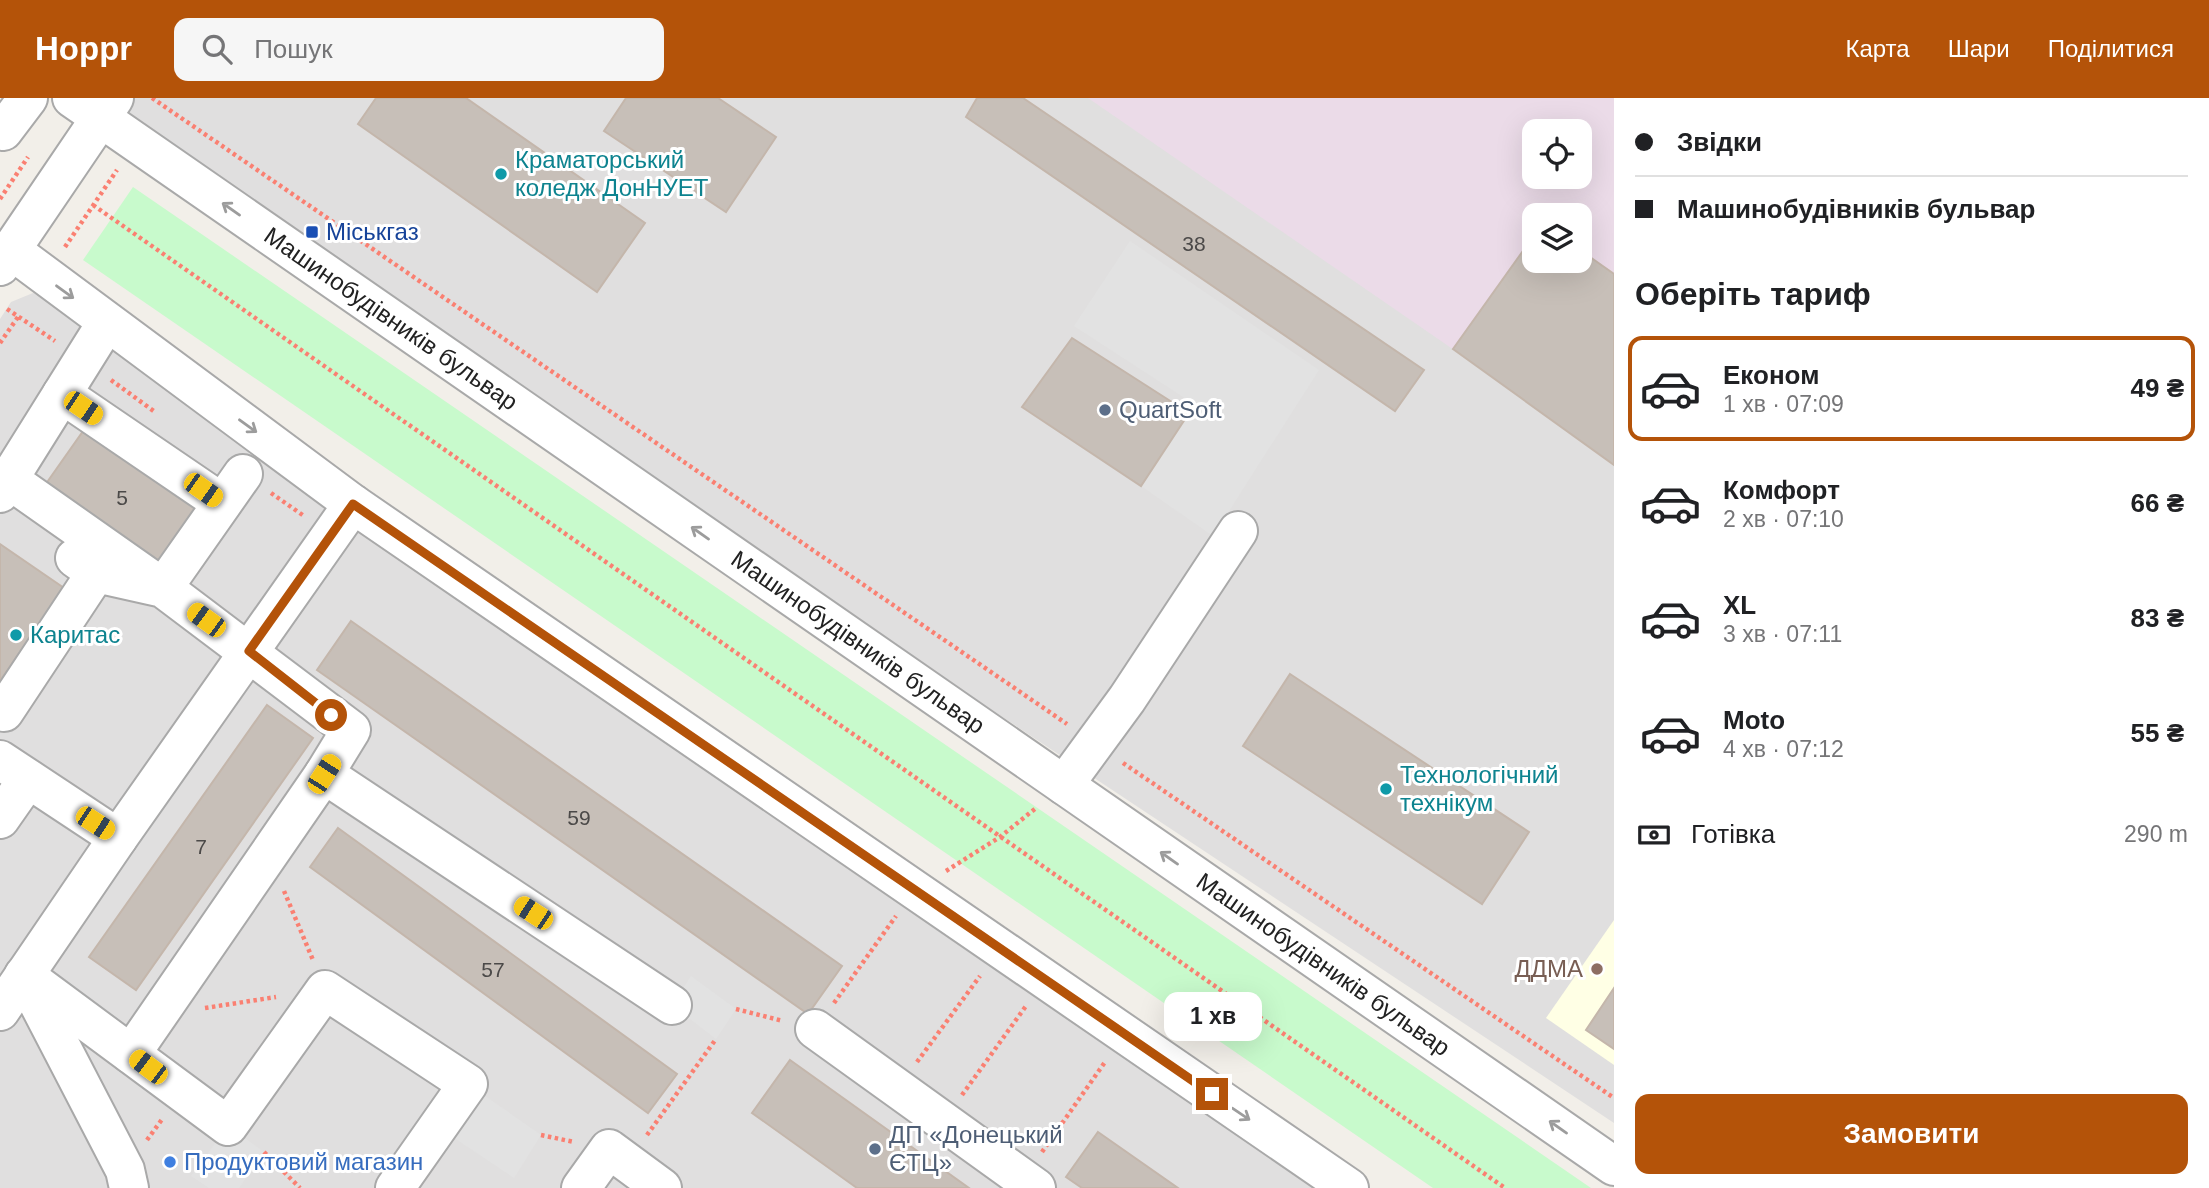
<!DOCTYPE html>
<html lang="uk">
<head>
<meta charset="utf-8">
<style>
	:root { --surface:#fff; --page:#f6f6f6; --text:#202124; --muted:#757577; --line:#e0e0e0; --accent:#b45309 }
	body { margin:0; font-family:Helvetica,sans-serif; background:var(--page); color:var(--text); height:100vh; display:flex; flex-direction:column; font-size:26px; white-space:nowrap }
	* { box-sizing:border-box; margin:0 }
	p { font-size:23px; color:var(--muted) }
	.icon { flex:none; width:38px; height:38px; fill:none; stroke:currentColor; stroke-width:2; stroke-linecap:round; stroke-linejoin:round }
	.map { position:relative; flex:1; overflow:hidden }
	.details { display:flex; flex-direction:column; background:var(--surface); width:595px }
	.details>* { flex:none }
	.hud { display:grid; align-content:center; height:154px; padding:0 21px; background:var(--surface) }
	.buttons { position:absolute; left:1522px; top:21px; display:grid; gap:14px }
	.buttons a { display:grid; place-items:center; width:70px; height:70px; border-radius:14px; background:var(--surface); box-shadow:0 7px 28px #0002; font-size:35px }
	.end { position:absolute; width:32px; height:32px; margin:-16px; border:9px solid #b45309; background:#fff; box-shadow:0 0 0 4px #fff }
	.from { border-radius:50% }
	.bubble { position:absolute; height:49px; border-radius:14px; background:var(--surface); box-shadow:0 7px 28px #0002; font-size:23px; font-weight:600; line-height:49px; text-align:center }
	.car { position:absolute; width:21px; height:42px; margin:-21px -10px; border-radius:9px; box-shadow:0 0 5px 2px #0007; background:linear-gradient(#f5c518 24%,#345 0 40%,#f5c518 0 76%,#345 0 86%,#f5c518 0) }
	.hud b { display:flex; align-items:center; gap:24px; height:66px; font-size:26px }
	.hud b+b { border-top:2px solid var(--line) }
	.hud i { width:18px; height:18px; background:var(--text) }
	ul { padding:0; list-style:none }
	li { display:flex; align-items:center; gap:21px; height:105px; margin:0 14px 10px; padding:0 7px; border:4px solid transparent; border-radius:14px }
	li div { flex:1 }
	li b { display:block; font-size:26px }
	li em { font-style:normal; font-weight:600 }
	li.selected { border-color:var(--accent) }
	li>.icon { width:63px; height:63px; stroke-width:1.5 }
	h2 { padding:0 21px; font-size:32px; line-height:84px }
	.pay { display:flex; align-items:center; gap:18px; height:77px; padding:0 21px; font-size:26px }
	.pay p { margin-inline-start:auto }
	.cta { display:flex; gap:14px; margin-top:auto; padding:14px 21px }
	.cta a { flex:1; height:80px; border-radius:14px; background:var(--accent); color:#fff; font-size:28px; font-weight:600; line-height:80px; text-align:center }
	header { display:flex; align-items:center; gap:42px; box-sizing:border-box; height:98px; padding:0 35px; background:var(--accent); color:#fff }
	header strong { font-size:33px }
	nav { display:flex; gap:38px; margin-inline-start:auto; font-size:24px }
	.search { width:490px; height:63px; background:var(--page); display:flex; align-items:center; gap:18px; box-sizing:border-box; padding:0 24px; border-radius:14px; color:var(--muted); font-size:26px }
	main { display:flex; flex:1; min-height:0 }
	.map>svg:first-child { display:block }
	.residential { fill:#e0dfdf; fill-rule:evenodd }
	.industrial { fill:#ebdbe8; fill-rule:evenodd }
	.education { fill:#ffffe5 }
	.park { fill:#c8facc }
	.parking { fill:#e2e2e2 }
	.building { fill:#c7bfb8; stroke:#c4b6ab; stroke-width:2 }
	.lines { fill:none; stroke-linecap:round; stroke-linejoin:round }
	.minor-casing { stroke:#a9a9a9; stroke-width:42 }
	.path { stroke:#fa8072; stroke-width:4.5; stroke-dasharray:3.5 3.5; stroke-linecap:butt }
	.minor { stroke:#fff; stroke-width:38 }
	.oneway { stroke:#9c9c9c }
	.route { stroke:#b45309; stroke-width:9 }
	.culture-dot { fill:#0f9aa8; stroke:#fff; stroke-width:2.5 }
	.transit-dot { fill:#1a4fb4; stroke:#fff; stroke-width:2.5 }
	.service-dot { fill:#5c6f8a; stroke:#fff; stroke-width:2.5 }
	.education-dot { fill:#8d6e63; stroke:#fff; stroke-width:2.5 }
	.shop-dot { fill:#3f7fe0; stroke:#fff; stroke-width:2.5 }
	.labels { text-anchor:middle; stroke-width:6; stroke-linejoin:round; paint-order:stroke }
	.number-label { font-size:21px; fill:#4b4948 }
	.culture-label { font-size:24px; fill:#0d838f; stroke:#fff; text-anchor:start }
	.transit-label { font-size:24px; fill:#164399; stroke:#fff; text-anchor:start }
	.street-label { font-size:24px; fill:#222; stroke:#fff }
	.service-label { font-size:24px; fill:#4e5e75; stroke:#fff; text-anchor:start }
	.education-label { font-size:24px; fill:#785e54; stroke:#fff; text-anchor:end }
	.shop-label { font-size:24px; fill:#366cbe; stroke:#fff; text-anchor:start }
</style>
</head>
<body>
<header>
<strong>Hoppr</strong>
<div class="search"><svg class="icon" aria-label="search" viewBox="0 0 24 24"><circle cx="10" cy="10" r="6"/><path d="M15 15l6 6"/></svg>Пошук</div>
<nav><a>Карта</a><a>Шари</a><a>Поділитися</a></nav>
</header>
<main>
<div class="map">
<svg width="1614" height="1090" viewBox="0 0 1614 1090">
	<rect width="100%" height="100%" fill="#f2efe9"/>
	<!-- residential -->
	<path class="residential" d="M114 0H1614V1025L100 20ZM1535 33H1580V79H1535ZM1535 117H1580V163H1535Z
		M33 195 57 205 1338 1090H0V221L11 204Z"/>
	<!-- industrial -->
	<path class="industrial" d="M1088 0H1614V362ZM1535 33H1580V79H1535ZM1535 117H1580V163H1535Z"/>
	<!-- education -->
	<path class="education" d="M1614 822V967L1546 920Z"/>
	<!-- park -->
	<path class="park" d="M133 89 1591 1090H1433L83 162Z"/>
	<!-- parking -->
	<path class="parking" d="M1130 143 1319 272 1213 438 1141 388 1194 306 1074 228Z
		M691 878 736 911 716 941 672 907Z
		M468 986 541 1037 514 1080 438 1029Z
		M228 1028 264 1054 239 1090H209L191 1078Z"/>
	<!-- building -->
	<path class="building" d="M376 0H466L645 125 597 194 358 26Z
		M626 0H718L776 39 726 114 604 33Z
		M977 0H1023L1424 272 1395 313 966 19Z
		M1535 136V163H1580V152L1614 176V367L1453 251Z
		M1072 240 1189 315 1141 388 1022 309Z
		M86 329 201 410 159 471 43 390Z
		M0 446 64 490 0 583Z
		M351 523 842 868 808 916 317 572Z
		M1290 576 1529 734 1482 806 1243 648Z
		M267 607 313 640 136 892 89 859Z
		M338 730 677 976 648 1015 310 769Z
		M1614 890V951L1586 932Z
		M790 962 969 1090H857L752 1015Z
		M1098 1034 1178 1090H1082L1066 1079Z"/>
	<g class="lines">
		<defs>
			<g id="minor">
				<path id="s1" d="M72 0 1614 1068"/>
				<path d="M3 33 28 0"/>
				<path d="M11 152 353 406 1349 1090"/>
				<path d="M0 168 114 0"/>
				<path d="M62 296 222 405"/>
				<path d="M8 381 163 490 243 376"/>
				<path d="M0 395 107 224"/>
				<path d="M96 475 163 490 351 632 324 676 672 907"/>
				<path d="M4 614 96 475 75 460"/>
				<path d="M0 662 118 740"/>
				<path d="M1064 687 1127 601 1238 433"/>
				<path d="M0 721 28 681"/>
				<path d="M24 877 228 1028 325 892 468 986 395 1090"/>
				<path d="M28 885 125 1072 129 1090"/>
				<path d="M0 913 118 740 353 406"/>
				<path d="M815 931 1036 1090"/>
				<path d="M131 956 324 676"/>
				<path d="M581 1090 609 1051 662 1090"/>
			</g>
		</defs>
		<!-- minor casing -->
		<use href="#minor" class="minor-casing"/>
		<!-- path -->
		<path class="path" d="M152 0 1067 626
			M0 101 28 59
			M93 107 1505 1090
			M65 149 117 72
			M7 211 55 243
			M0 245 18 219
			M111 282 155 314
			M271 395 304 418
			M1123 665 1614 1000
			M946 773 1000 739 1036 710
			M284 793 313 862
			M834 905 896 818
			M205 910 276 899
			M736 911 783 923
			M917 964 980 878
			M962 997 1026 908
			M541 1037 574 1044
			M647 1037 716 941
			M147 1042 163 1020
			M264 1054 300 1090
			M1042 1054 1105 964"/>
		<!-- minor -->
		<use href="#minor" class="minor"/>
	</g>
	<!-- one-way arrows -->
	<defs><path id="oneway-shaft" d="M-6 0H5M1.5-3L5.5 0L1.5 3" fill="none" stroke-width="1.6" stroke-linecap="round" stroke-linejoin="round" transform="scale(1.75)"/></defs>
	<g class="oneway">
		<use href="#oneway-shaft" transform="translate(231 111) rotate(-145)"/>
		<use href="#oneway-shaft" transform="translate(65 194) rotate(36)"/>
		<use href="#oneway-shaft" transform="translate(248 328) rotate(36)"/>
		<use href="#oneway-shaft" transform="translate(700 435) rotate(-145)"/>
		<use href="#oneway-shaft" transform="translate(1169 760) rotate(-145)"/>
		<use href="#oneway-shaft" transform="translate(1241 1016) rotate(34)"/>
		<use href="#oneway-shaft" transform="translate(1558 1029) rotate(-145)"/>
	</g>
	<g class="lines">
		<!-- route -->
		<path class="route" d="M331 617 249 553 353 406 1212 996"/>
	</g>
	<!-- markers -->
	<g class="culture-dot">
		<circle cx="501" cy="76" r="7"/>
		<circle cx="16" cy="537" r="7"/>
		<circle cx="1386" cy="691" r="7"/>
	</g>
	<rect class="transit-dot" x="305" y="127" width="14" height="14" rx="3.5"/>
	<g class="service-dot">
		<circle cx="1105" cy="312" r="7"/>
		<circle cx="875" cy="1051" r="7"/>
	</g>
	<circle class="education-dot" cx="1597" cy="871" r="7"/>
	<circle class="shop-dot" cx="170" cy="1064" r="7"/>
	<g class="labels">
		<!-- number labels -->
		<g class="number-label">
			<text x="1194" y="153">38</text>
			<text x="122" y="407">5</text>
			<text x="579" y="727">59</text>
			<text x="201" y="756">7</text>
			<text x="493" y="879">57</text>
		</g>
		<!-- culture labels -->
		<g class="culture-label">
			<text x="515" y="70">Краматорський<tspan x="515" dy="28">коледж ДонНУЕТ</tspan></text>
			<text x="30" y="545">Каритас</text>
			<text x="1400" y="685">Технологічний<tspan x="1400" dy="28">технікум</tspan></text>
		</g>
		<!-- transit labels -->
		<g class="transit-label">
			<text x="326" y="142">Міськгаз</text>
		</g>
		<!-- street labels -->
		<g class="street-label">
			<text dy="8" stroke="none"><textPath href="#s1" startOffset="388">Машинобудівників бульвар</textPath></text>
			<text dy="8" stroke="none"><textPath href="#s1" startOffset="956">Машинобудівників бульвар</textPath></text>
			<text dy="8" stroke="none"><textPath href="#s1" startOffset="1522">Машинобудівників бульвар</textPath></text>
		</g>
		<!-- service labels -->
		<g class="service-label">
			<text x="1119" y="320">QuartSoft</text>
			<text x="889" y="1045">ДП «Донецький<tspan x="889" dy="28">ЄТЦ»</tspan></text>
		</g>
		<!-- education labels -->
		<g class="education-label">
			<text x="1583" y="879">ДДМА</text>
		</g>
		<!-- shop labels -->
		<g class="shop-label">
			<text x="184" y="1072">Продуктовий магазин</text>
		</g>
	</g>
</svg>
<div class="buttons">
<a><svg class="icon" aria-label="locate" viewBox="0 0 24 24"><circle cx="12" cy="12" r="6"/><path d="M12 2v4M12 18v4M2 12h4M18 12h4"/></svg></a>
<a><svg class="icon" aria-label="layers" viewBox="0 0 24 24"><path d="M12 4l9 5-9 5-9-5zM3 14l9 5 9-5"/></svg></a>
</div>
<i class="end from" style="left:331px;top:617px"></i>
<i class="end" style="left:1212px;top:996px"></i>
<div class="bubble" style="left:1164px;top:894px;width:98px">1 хв</div>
<i class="car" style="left:83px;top:310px;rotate:124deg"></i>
<i class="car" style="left:203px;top:392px;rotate:125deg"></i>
<i class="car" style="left:206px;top:522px;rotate:306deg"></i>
<i class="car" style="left:324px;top:676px;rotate:33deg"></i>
<i class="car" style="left:95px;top:725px;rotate:123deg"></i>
<i class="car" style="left:533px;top:815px;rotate:303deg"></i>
<i class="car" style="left:148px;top:969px;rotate:307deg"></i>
</div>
<section class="details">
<div class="hud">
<b><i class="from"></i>Звідки</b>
<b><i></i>Машинобудівників бульвар</b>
</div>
<h2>Оберіть тариф</h2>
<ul>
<li class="selected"><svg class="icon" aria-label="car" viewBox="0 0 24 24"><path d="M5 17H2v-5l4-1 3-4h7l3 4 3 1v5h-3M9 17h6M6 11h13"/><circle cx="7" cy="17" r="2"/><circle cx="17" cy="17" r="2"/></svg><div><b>Економ</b><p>1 хв · 07:09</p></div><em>49 ₴</em></li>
<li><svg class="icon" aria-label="car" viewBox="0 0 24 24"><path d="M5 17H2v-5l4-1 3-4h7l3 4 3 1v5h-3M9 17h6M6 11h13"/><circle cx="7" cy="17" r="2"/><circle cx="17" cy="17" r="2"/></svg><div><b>Комфорт</b><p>2 хв · 07:10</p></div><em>66 ₴</em></li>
<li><svg class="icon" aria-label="car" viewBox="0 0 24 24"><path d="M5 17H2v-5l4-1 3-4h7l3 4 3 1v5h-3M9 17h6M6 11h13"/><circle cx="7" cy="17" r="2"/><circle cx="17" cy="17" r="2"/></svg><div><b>XL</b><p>3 хв · 07:11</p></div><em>83 ₴</em></li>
<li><svg class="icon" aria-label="car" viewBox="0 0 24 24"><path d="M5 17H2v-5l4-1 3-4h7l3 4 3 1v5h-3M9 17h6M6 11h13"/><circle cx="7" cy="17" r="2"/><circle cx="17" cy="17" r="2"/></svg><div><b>Moto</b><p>4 хв · 07:12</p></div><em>55 ₴</em></li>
</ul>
<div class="pay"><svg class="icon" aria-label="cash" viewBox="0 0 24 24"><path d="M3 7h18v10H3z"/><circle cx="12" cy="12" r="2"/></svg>Готівка<p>290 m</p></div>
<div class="cta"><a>Замовити</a></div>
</section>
</main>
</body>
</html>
